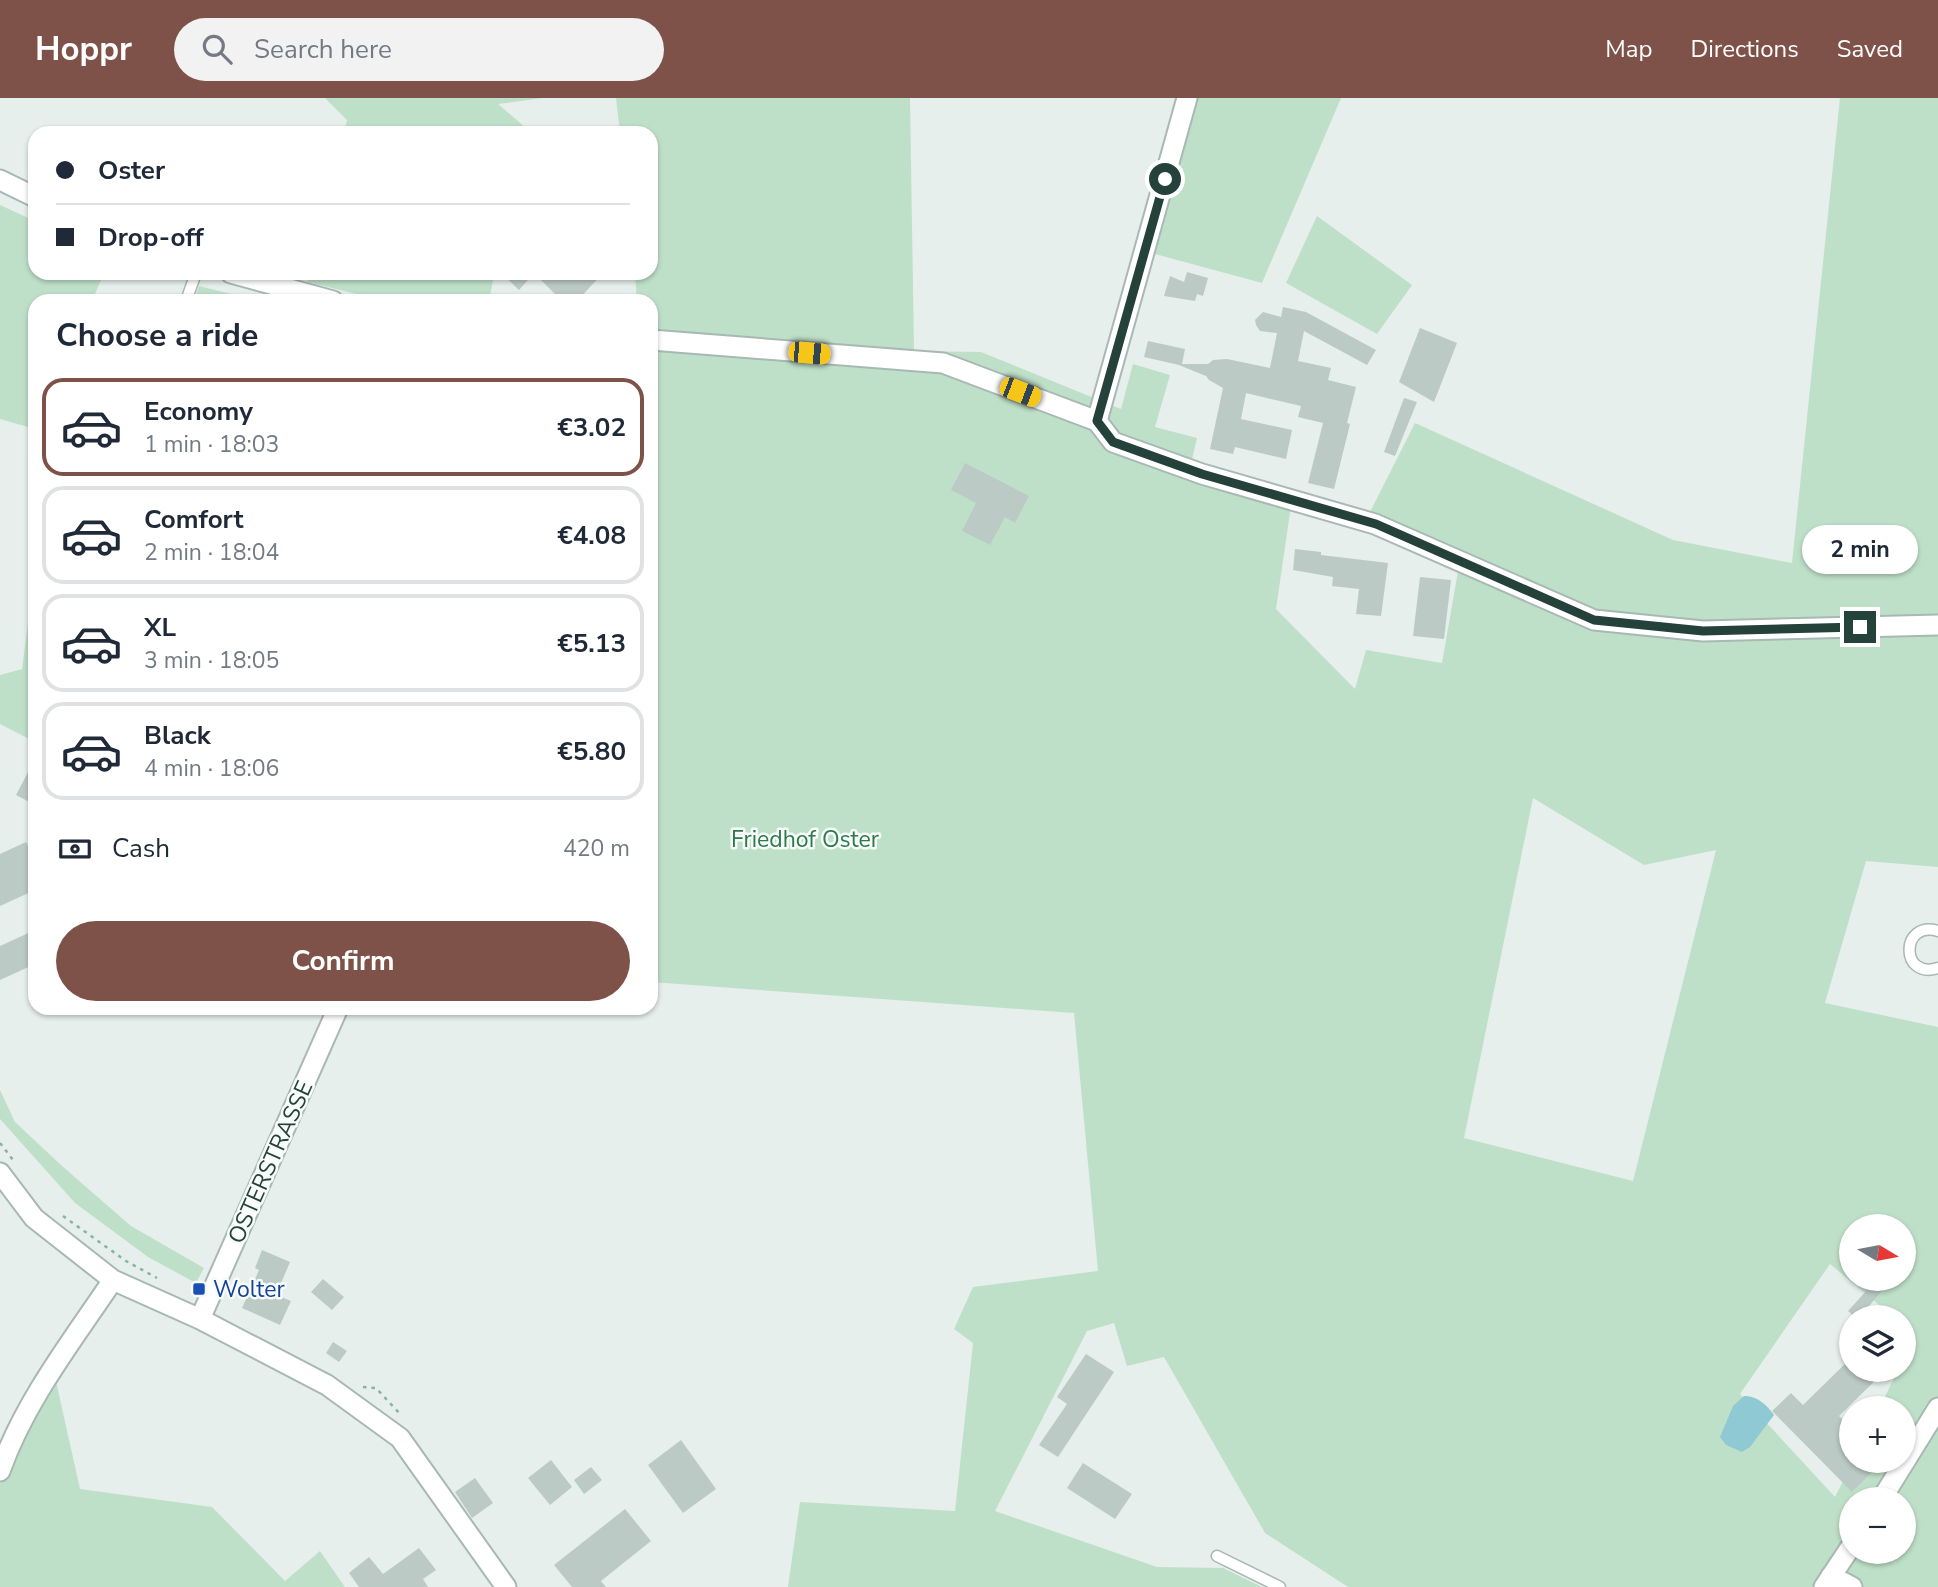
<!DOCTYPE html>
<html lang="en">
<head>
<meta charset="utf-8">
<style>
	:root { --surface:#fff; --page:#f2f2f3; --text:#1f2937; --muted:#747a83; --line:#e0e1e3; --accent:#7f5249 }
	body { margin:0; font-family:"Nunito Sans",sans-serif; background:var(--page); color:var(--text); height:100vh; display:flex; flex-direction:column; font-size:26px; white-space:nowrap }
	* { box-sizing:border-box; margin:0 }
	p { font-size:23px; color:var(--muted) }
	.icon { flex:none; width:38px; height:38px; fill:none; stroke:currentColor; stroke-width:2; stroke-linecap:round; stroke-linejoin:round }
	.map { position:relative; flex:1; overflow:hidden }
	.side { position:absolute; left:28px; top:196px; width:630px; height:721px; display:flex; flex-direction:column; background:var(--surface); border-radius:21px; box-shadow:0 2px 5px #0004 }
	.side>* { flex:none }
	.guide { position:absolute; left:28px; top:28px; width:630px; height:154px; border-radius:21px; box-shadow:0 2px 5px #0004; display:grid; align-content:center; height:154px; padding:0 28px; background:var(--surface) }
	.needle { width:46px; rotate:100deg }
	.tools { position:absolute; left:1839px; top:1116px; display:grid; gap:14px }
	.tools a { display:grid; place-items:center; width:77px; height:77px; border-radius:50%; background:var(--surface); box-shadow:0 2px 5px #0004; font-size:35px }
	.end { position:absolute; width:32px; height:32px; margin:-16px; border:9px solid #24423a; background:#fff; box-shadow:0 0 0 4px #fff }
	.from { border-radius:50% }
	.bubble { position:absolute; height:49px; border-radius:24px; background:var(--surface); box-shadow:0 2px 5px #0004; font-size:23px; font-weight:700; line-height:49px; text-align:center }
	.car { position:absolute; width:21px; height:42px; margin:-21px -10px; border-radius:9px; box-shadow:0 0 5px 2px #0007; background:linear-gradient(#f5c518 24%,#345 0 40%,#f5c518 0 76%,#345 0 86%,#f5c518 0) }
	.guide b { display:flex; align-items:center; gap:24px; height:66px; font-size:26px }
	.guide b+b { border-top:2px solid var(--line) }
	.guide i { width:18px; height:18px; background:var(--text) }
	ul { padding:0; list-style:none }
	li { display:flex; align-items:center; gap:21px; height:98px; margin:0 14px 10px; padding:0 14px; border:4px solid var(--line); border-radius:21px }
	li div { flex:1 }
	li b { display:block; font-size:26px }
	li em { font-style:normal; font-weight:700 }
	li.on { border-color:var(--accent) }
	li>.icon { width:63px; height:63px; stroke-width:1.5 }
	h2 { padding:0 28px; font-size:32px; line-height:84px }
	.pay { display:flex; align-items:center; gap:18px; height:77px; padding:0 28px; font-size:26px }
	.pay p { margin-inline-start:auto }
	.button { display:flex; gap:14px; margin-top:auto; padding:14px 28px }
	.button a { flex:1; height:80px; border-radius:42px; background:var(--accent); color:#fff; font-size:28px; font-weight:700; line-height:80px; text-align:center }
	header { display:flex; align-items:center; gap:42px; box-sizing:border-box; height:98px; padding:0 35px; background:var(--accent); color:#fff }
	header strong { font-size:33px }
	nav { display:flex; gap:38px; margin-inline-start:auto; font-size:24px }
	.search { width:490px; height:63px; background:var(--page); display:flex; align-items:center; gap:18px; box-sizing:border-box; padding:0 24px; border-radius:38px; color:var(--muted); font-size:26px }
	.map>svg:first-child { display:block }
	.green { fill:#bfe0c8; fill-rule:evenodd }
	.water { fill:#8ec9d4 }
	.building { fill:#bbcac4 }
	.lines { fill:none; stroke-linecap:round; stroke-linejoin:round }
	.lane-casing { stroke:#a8b8b2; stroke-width:13 }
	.street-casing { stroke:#a8b8b2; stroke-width:23 }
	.path { stroke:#86b3a5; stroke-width:2.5; stroke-dasharray:3.5 5; stroke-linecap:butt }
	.lane { stroke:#fff; stroke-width:10 }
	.street { stroke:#fff; stroke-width:19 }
	.route { stroke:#24423a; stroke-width:9 }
	.transit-dot { fill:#1a4fb4; stroke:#f7fbf9; stroke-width:2.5 }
	.labels { text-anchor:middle; stroke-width:5; stroke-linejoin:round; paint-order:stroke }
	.park-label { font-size:23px; fill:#2d7a4b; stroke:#f7fbf9 }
	.street-label { font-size:23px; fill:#24423a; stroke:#f7fbf9 }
	.transit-label { font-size:23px; fill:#164399; stroke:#f7fbf9; text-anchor:start }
</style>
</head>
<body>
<header>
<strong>Hoppr</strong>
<div class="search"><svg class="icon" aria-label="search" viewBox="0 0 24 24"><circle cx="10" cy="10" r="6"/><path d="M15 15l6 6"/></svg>Search here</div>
<nav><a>Map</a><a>Directions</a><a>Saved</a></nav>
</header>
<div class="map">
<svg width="1938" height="1489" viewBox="0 0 1938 1489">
	<rect width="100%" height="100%" fill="#e6efeb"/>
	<!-- green -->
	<path class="green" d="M325 0H543L498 6 526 30 521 35H344L347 22Z
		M616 0H910L914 253 981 254 1121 311 1133 266 1170 277 1155 329 1197 340 1188 379 1291 408 1276 511 1355 591 1366 552 1442 565 1458 473 1588 528 1938 535V769L1866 763 1825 905 1938 929V1489H1348L1265 1435 1164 1259 1127 1268 1114 1225 1087 1233 995 1413 1157 1469 1223 1470 1262 1489H788L800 1404 955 1413 973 1245 954 1231 973 1189 1098 1173 1074 915 651 884V250L914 254 651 231V203H637L635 175H651V35H620ZM1533 700 1644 767 1716 752 1633 1083 1464 1040ZM1852 1129H1904V1181H1852ZM1830 1166 1895 1220H1904V1227L1915 1236 1904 1259V1272H1898L1879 1311H1904V1363H1853L1835 1399 1740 1296ZM1852 1402H1904V1454H1852Z
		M1196 0H1341L1262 185 1155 156Z
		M1840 0H1938V520L1702 524 1596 513 1370 414 1415 325 1673 442 1792 465Z
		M0 107 35 123V175H104L92 203H35V331L0 321Z
		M1317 118 1412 187 1377 236 1286 185Z
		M309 175H459L493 182 489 203H386L307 184Z
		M199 188 259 203H194Z
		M35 472V644L0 626V577L22 571Z
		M0 992 15 1024 62 1068 131 1128 204 1170 196 1185 148 1159 75 1105 0 1021Z
		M55 1279 80 1391 212 1409 285 1483 320 1453 345 1489H0V1386L15 1343Z"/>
	<!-- water -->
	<path class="water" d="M1744 1298C1756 1297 1767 1307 1774 1317L1750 1349 1742 1354 1726 1347 1720 1339 1733 1308Z"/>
	<!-- building -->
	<path class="building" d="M1187 174 1208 180 1203 198 1197 196 1195 203 1164 198 1170 178 1184 184Z
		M501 175H603L577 203H562L534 175 519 192Z
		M1283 209 1306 214 1376 252 1367 267 1304 233 1298 263 1331 270 1328 282 1356 289 1347 325 1350 326 1334 391 1308 385 1323 325 1298 319 1301 308 1246 295 1241 321 1292 332 1286 361 1235 349 1233 356 1210 351 1223 290 1209 282 1206 278 1179 267 1144 259 1148 243 1185 251 1182 266H1208L1213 262 1227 261 1270 270 1277 235 1260 233 1256 227 1255 222 1263 214 1281 219Z
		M1420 230 1457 245 1434 304 1399 284Z
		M1404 300 1417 304 1395 358 1384 354Z
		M965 365 1029 398 1015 425 1005 419 990 447 962 433 976 405 951 392Z
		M1295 451 1321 454V457L1388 465 1381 518 1356 516 1359 491 1332 488 1333 479 1293 472Z
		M1420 479 1451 482 1444 541 1413 538Z
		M35 661V707L16 697Z
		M26 744 35 764V792L0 808V756Z
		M35 832V866L0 882V848Z
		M262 1152 290 1164 276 1197 291 1203 280 1227 242 1210 259 1172 255 1170Z
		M323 1181 344 1199 332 1212 311 1194Z
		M1877 1181 1885 1189 1859 1220H1856L1848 1213Z
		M333 1244 347 1253 339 1264 326 1255Z
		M1086 1256 1114 1274 1058 1359 1039 1347 1067 1306 1057 1299Z
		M1852 1259V1272H1886L1839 1318 1852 1330V1363H1883L1852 1394 1772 1313 1791 1295 1803 1307Z
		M681 1342 716 1391 683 1415 648 1367Z
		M551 1362 572 1389 550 1407 528 1380Z
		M1083 1365 1132 1396 1115 1421 1067 1390Z
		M591 1369 602 1382 584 1396 574 1382Z
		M475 1380 493 1405 472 1420 455 1394Z
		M625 1411 651 1443 601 1483 606 1489H572L554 1467Z
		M419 1450 436 1472 423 1481 428 1489H359L349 1475 369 1459 383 1476Z"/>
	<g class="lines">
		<defs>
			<path id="lane" d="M186 203 196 175
				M1938 833C1900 822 1900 882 1938 870
				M1217 1458 1280 1489"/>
			<path id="street" d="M0 82 35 99
				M231 175 333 203
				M651 242 943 265 1097 323 1113 344 1202 376 1375 426 1594 522 1703 533 1938 527
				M1097 323 1187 0
				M0 1075 34 1120 113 1182 200 1221 327 1287 400 1340 506 1489
				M200 1221 338 910
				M0 1373C25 1303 72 1243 113 1182
				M1881 1402 1938 1310
				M1831 1478 1852 1489
				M1824 1489 1852 1447"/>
		</defs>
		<!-- lane casing -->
		<use href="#lane" class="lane-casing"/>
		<!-- street casing -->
		<use href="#street" class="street-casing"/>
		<!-- path -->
		<path class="path" d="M0 1045 13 1062
			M63 1118 126 1163 157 1180
			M363 1289 376 1290 400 1316"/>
		<!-- lane -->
		<use href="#lane" class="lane"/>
		<!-- street -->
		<use href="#street" class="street"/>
	</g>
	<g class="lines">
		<!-- route -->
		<path class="route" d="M1165 81 1097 323 1113 344 1202 376 1376 426 1594 522 1703 533 1860 529"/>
	</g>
	<!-- markers -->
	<rect class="transit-dot" x="192" y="1184" width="14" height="14" rx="3.5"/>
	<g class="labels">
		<!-- park labels -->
		<g class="park-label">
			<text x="805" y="749">Friedhof Oster</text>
		</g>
		<!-- street labels -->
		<g class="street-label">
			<text transform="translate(270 1064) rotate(-66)" y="8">OSTERSTRASSE</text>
		</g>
		<!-- transit labels -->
		<g class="transit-label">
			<text x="213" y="1199">Wolter</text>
		</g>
	</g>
</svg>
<div class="tools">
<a><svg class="needle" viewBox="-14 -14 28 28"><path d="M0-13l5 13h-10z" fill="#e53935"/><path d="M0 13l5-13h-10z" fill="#747a83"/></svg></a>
<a><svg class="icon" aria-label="layers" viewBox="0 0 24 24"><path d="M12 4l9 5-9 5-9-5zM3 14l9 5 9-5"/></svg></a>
<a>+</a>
<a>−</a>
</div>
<i class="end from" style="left:1165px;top:81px"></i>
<i class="end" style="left:1860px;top:529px"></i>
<div class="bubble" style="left:1802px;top:427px;width:116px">2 min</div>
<i class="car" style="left:809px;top:255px;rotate:95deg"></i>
<i class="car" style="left:1020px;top:294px;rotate:111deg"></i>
<div class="guide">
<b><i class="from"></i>Oster</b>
<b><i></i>Drop-off</b>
</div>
<section class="side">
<h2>Choose a ride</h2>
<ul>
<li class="on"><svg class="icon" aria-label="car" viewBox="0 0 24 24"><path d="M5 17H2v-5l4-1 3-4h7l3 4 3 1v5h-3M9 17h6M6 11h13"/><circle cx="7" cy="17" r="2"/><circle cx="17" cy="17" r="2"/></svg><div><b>Economy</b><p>1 min · 18:03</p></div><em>€3.02</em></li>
<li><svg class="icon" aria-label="car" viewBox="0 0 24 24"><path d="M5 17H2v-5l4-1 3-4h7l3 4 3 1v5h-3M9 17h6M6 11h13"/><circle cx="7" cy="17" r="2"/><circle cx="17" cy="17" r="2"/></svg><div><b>Comfort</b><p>2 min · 18:04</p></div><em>€4.08</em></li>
<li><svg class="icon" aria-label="car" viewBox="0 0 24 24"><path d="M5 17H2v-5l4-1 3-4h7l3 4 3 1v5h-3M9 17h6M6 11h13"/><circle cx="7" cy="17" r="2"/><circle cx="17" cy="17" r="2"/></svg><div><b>XL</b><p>3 min · 18:05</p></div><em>€5.13</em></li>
<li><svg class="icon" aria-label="car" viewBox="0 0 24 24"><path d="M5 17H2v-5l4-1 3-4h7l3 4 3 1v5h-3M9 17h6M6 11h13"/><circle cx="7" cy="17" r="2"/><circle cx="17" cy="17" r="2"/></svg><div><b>Black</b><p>4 min · 18:06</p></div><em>€5.80</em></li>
</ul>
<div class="pay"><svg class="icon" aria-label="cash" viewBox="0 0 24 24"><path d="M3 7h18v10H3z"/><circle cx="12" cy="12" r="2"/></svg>Cash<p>420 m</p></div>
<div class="button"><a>Confirm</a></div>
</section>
</div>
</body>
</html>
